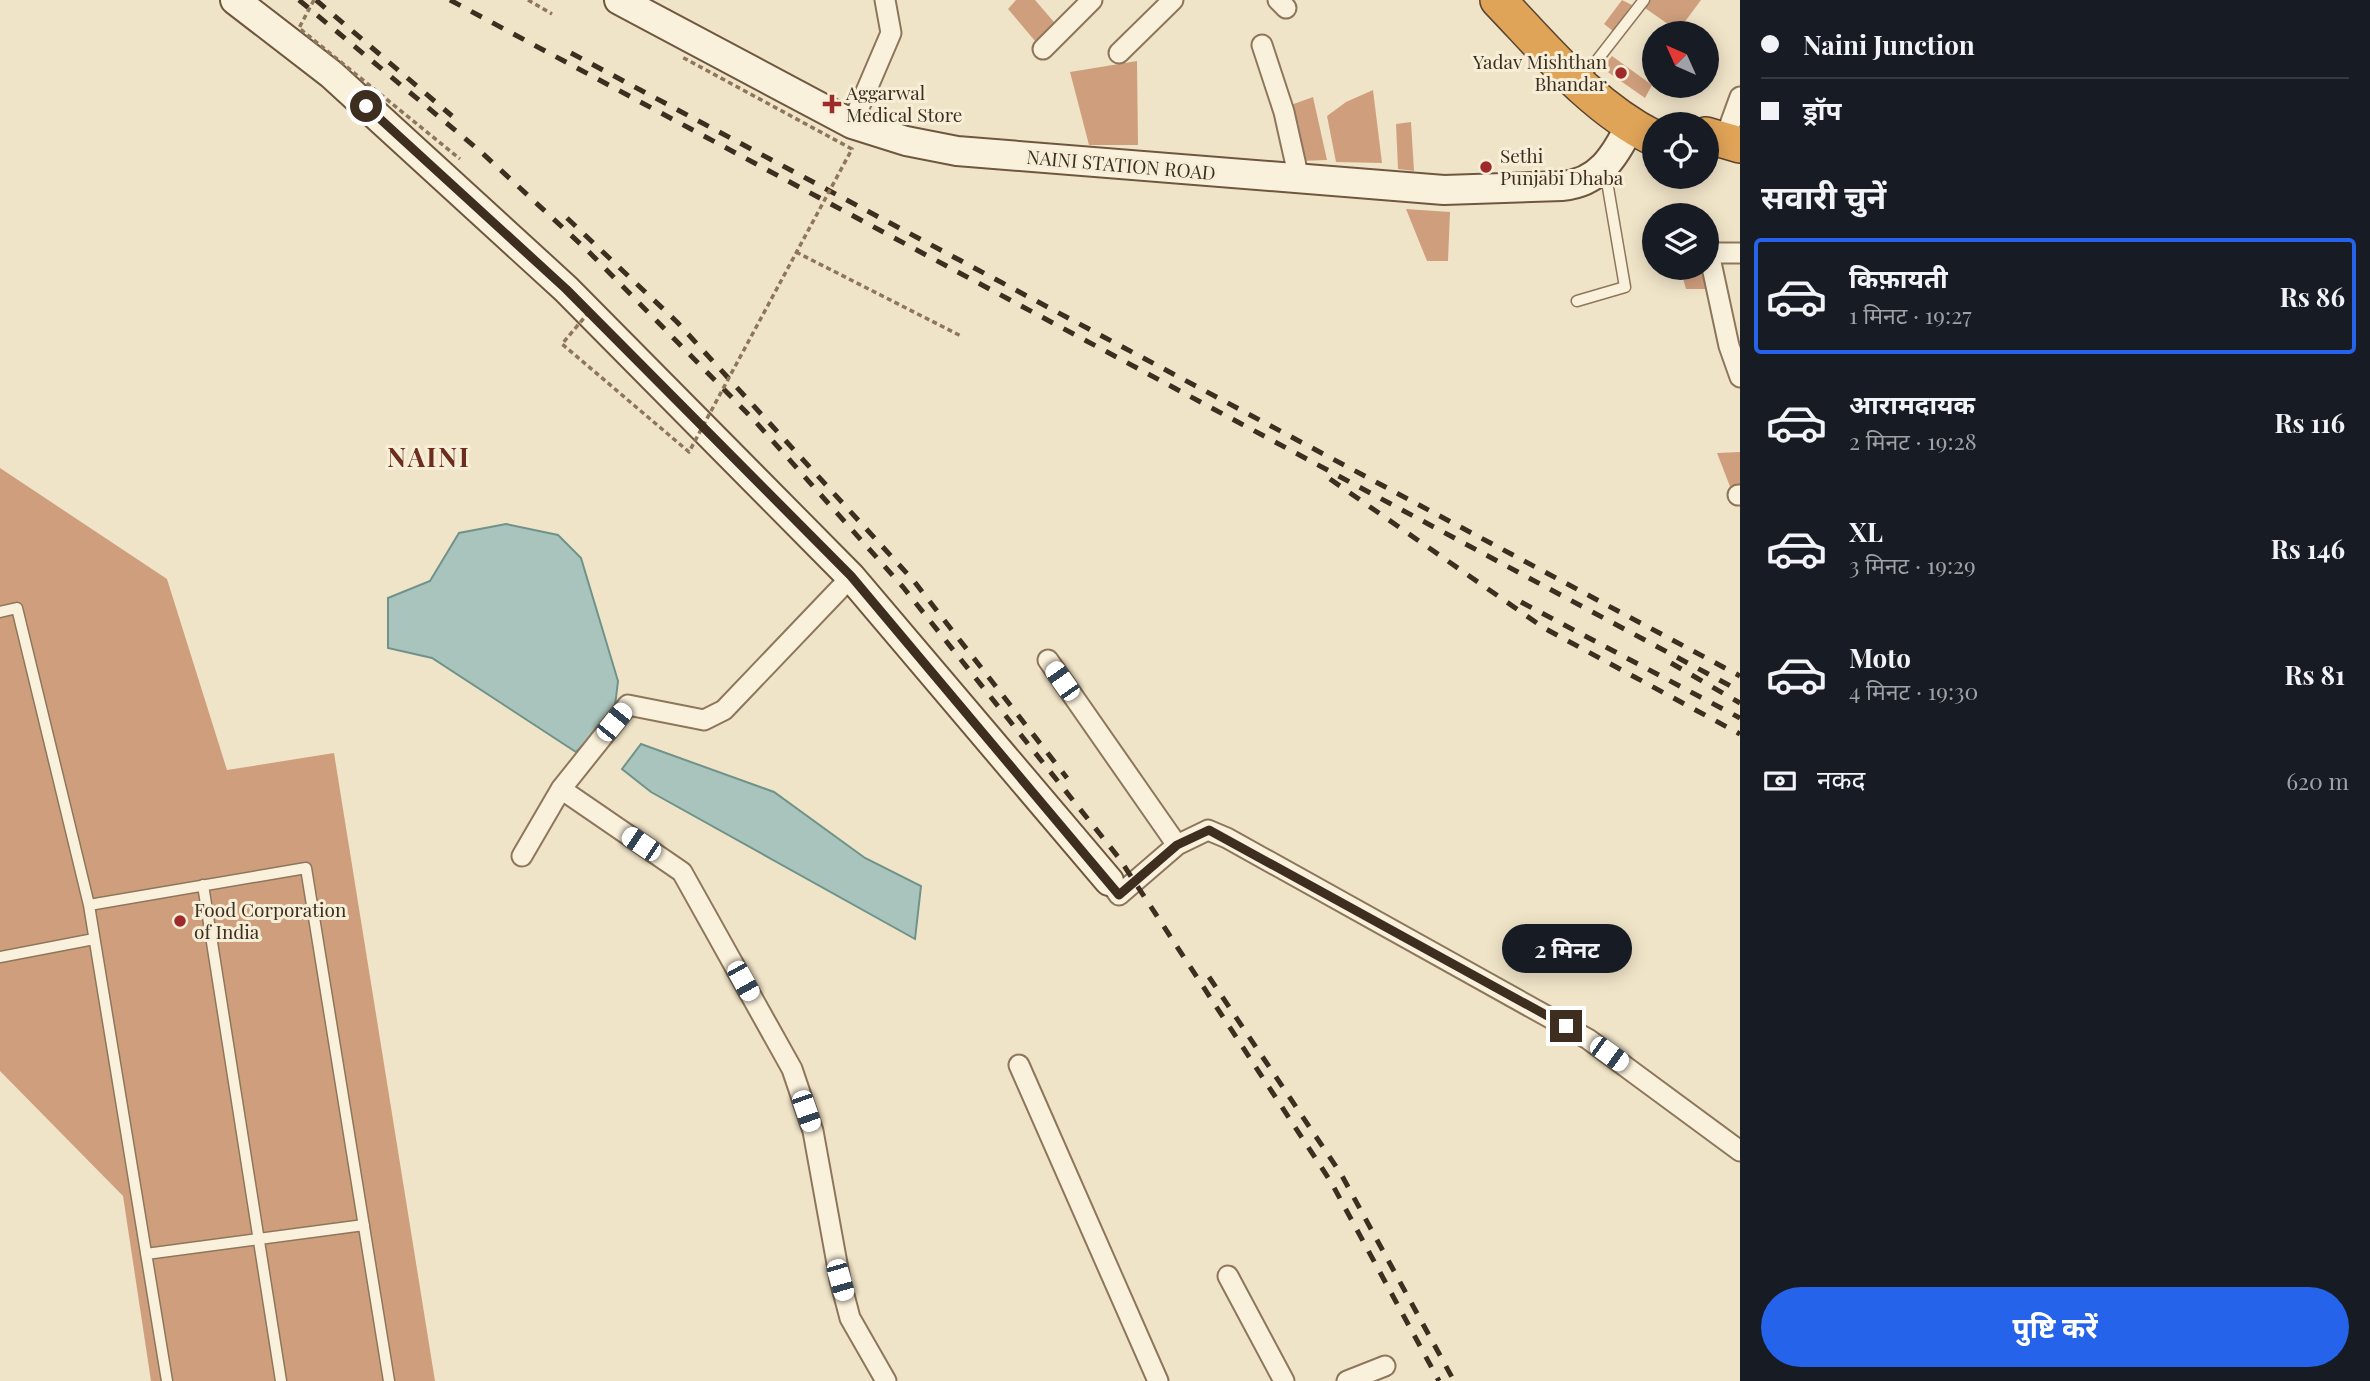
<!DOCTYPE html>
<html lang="hi">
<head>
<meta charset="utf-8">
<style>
	:root { --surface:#171b24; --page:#20242c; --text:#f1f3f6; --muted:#9ea1a6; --line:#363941; --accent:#2563eb }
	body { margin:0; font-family:"Playfair Display","Noto Sans Devanagari",serif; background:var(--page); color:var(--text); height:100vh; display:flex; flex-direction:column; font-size:26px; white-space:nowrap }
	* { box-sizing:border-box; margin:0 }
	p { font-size:23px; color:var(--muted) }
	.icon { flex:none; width:38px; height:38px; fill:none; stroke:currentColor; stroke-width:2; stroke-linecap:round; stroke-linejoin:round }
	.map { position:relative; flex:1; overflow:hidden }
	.details { display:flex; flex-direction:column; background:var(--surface); width:630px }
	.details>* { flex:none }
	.banner { display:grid; align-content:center; height:154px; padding:0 21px; background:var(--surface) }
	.needle { width:46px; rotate:315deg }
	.controls { position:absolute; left:1642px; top:21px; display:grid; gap:14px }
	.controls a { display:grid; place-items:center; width:77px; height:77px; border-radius:50%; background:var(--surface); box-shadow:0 4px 18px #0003; font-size:35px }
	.end { position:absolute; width:32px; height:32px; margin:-16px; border:9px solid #3d2e20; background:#fff; box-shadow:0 0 0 4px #fff }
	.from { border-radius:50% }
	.bubble { position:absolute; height:49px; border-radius:24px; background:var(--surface); box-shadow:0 4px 18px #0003; font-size:23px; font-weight:700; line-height:49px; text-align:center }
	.car { position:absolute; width:21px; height:42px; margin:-21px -10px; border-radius:9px; box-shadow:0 0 5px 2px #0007; background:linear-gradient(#fff 24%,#345 0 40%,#fff 0 76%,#345 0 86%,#fff 0) }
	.banner b { display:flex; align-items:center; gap:24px; height:66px; font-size:26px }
	.banner b+b { border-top:2px solid var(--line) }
	.banner i { width:18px; height:18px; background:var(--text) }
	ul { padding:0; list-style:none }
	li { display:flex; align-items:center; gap:21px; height:116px; margin:0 14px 10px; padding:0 7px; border:4px solid transparent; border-radius:7px }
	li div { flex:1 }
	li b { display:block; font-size:26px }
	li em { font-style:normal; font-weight:700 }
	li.active { border-color:var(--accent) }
	li>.icon { width:63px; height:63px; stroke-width:1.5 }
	h2 { padding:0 21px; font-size:32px; line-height:84px }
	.pay { display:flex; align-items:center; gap:18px; height:77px; padding:0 21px; font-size:26px }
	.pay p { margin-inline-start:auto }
	.primary-button { display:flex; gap:14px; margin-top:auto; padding:14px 21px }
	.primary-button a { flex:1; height:80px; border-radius:42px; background:var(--accent); color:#fff; font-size:28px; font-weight:700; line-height:80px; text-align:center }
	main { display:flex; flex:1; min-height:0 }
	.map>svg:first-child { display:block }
	.water { fill:#a9c4bc; stroke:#6f938a; stroke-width:2 }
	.building { fill:#cf9f7d }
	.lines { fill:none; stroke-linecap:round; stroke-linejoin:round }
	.lane-casing { stroke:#8d765c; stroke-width:13 }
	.street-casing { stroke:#8d765c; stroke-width:23 }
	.secondary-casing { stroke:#6f573f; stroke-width:32 }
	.highway-casing { stroke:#5b4430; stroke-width:38 }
	.path { stroke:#8d765c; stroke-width:3.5; stroke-dasharray:5 3.5; stroke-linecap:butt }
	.lane { stroke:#faf1dc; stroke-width:10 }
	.street { stroke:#faf1dc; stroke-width:19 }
	.secondary { stroke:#faf1dc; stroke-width:28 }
	.highway { stroke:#e0a458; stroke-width:35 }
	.rail { stroke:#3d2e20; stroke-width:5; stroke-dasharray:12 12; stroke-linecap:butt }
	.path-bridge { stroke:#8d765c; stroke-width:3.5; stroke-dasharray:5 3.5; stroke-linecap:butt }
	.route { stroke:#3d2e20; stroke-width:9 }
	.poi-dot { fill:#9e2a2b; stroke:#f7eed8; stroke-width:2.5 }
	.labels { text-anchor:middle; stroke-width:6; stroke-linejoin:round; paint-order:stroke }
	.poi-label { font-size:19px; fill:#3d2e20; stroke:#f7eed8; text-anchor:start }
	.street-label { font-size:19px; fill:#3d2e20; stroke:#f7eed8 }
	.district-label { font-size:26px; font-weight:bold; letter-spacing:2px; fill:#6b2e1e; stroke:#f7eed8 }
</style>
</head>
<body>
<main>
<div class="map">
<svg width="1740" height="1381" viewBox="0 0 1740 1381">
	<rect width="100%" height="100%" fill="#f0e4c8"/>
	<!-- water -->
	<path class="water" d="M506 524 558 535 581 558 618 681 614 714 576 752 432 658 388 648V598L430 581 459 533Z
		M641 744 774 792 865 858 921 886 915 939 651 792 622 769Z"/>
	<!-- building -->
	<path class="building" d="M1016 0H1035L1060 29 1041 48 1008 9Z
		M1622 0 1632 5 1613 31 1604 24Z
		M1646 0H1701L1678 31 1642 6Z
		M1612 56 1652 85 1645 98 1602 68Z
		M1137 61 1138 145H1089L1070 72Z
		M1373 90 1382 163 1336 162 1327 116 1346 102Z
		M1313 97 1327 160 1300 161 1288 106Z
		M1411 122 1414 171 1398 169 1396 124Z
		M1406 209 1450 212 1448 261H1427Z
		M1680 268H1705L1709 289H1686Z
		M1740 452V487L1731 489 1717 453Z
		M0 468 167 579 227 770 334 753 435 1381H151L123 1196 0 1071Z"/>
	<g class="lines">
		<defs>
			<path id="lane" d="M1591 68 1644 0
				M1577 301 1625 287 1605 170
				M0 612 17 608 89 905 306 868 389 1381
				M203 885 281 1381
				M89 905 167 1381
				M0 957 94 939
				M146 1254 364 1225"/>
			<path id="street" d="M1278 0 1286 8
				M1262 45 1284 112 1299 179
				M1043 49 1092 0
				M1119 53 1173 0
				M852 124 891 33 885 0
				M1724 141 1740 97
				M1706 253H1740
				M1709 253 1729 346 1740 377
				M1738 495H1740
				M1048 660 1177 845 1119 895 1109 881
				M561 789 682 872 792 1069 813 1131 840 1280 850 1318 886 1381
				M1177 845 1208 830 1227 838 1588 1039 1740 1151
				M522 856 561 789 628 705 704 720 724 710 851 577
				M1019 1065 1158 1381
				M1228 1276 1284 1381
				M1347 1381 1385 1366"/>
			<path id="secondary" d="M235 0 331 74 566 289 851 577 1109 881
				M619 0 852 124 906 141 957 151 1444 190 1562 186C1599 183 1615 156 1630 126"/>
			<path id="highway" d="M1498 0C1546 50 1592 107 1654 138
				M1706 135 1740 145"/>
		</defs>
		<!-- lane casing -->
		<use href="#lane" class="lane-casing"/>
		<!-- street casing -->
		<use href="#street" class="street-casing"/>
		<!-- secondary casing -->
		<use href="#secondary" class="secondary-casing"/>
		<!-- highway casing -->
		<use href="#highway" class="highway-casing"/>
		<!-- path -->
		<path class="path" d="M528 0 552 14
			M796 252 961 336"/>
		<!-- lane -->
		<use href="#lane" class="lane"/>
		<!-- street -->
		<use href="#street" class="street"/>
		<!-- secondary -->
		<use href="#secondary" class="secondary"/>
		<!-- highway -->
		<use href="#highway" class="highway"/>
		<!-- rail -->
		<path class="rail" d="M299 0 480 151 587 250 754 420 903 587 1119 858 1331 1182 1439 1381
			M316 0 452 116
			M450 0 1740 691
			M571 53 1740 676
			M567 218 677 322 913 580 1067 778
			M1330 479 1544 628 1740 734
			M1521 602 1740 718
			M1671 663 1740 703
			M1209 977 1341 1174 1454 1381"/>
		<!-- path-bridge -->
		<path class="path-bridge" d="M314 0 299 28 460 159
			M589 312 562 344 689 452 852 149 682 57"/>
	</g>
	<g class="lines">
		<!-- route -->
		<path class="route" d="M366 106 566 289 851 576 1119 895 1177 845 1209 830 1566 1026"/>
	</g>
	<!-- markers -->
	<g class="poi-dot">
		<circle cx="1621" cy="73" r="7"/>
		<path d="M828.5 93.5h7v7h7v7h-7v7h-7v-7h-7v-7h7z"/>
		<circle cx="1486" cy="167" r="7"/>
		<circle cx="180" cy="921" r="7"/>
	</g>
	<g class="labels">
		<!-- poi labels -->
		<g class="poi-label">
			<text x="1607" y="69" text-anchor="end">Yadav Mishthan<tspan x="1607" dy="22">Bhandar</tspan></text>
			<text x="846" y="100">Aggarwal<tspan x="846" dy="22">Medical Store</tspan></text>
			<text x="1500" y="163">Sethi<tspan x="1500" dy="22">Punjabi Dhaba</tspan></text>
			<text x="194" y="917">Food Corporation<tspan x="194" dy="22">of India</tspan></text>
		</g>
		<!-- street labels -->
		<g class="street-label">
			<text transform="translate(1121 165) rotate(5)" y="7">NAINI STATION ROAD</text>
		</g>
		<!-- district labels -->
		<g class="district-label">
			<text x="429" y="467">NAINI</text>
		</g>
	</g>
</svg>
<div class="controls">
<a><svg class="needle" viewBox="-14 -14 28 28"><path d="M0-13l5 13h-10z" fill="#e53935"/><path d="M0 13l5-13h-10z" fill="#9ea1a6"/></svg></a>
<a><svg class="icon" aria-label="locate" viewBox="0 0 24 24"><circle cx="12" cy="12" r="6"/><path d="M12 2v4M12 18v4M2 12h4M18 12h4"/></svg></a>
<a><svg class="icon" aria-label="layers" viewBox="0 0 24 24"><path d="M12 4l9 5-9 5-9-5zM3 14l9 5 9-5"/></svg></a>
</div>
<i class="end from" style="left:366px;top:106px"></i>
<i class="end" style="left:1566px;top:1026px"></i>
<div class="bubble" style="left:1502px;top:924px;width:130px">2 मिनट</div>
<i class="car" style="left:1062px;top:681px;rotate:325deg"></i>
<i class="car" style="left:614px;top:722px;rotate:39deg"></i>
<i class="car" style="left:641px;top:844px;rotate:304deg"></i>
<i class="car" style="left:743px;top:981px;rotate:151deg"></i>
<i class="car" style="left:1609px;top:1054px;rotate:126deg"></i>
<i class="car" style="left:806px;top:1111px;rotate:161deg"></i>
<i class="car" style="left:840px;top:1280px;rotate:164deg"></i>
</div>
<section class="details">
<div class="banner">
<b><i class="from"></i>Naini Junction</b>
<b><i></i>ड्रॉप</b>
</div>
<h2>सवारी चुनें</h2>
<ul>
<li class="active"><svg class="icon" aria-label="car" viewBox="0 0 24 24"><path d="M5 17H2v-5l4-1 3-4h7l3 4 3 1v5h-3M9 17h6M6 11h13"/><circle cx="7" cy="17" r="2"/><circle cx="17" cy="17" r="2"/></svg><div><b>किफ़ायती</b><p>1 मिनट · 19:27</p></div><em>Rs 86</em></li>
<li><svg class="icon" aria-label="car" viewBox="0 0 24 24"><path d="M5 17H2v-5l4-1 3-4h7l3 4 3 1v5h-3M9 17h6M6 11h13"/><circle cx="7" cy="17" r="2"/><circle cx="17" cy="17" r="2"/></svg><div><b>आरामदायक</b><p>2 मिनट · 19:28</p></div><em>Rs 116</em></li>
<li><svg class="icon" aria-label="car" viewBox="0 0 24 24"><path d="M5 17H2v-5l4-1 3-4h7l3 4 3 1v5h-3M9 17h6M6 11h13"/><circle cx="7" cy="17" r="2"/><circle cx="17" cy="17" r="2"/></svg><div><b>XL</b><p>3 मिनट · 19:29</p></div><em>Rs 146</em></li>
<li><svg class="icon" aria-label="car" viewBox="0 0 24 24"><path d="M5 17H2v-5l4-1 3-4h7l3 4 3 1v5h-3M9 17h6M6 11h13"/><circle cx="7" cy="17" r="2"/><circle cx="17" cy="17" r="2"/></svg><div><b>Moto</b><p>4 मिनट · 19:30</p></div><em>Rs 81</em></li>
</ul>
<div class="pay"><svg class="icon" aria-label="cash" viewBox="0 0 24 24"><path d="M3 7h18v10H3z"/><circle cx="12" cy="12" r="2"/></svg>नकद<p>620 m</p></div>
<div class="primary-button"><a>पुष्टि करें</a></div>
</section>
</main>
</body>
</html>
